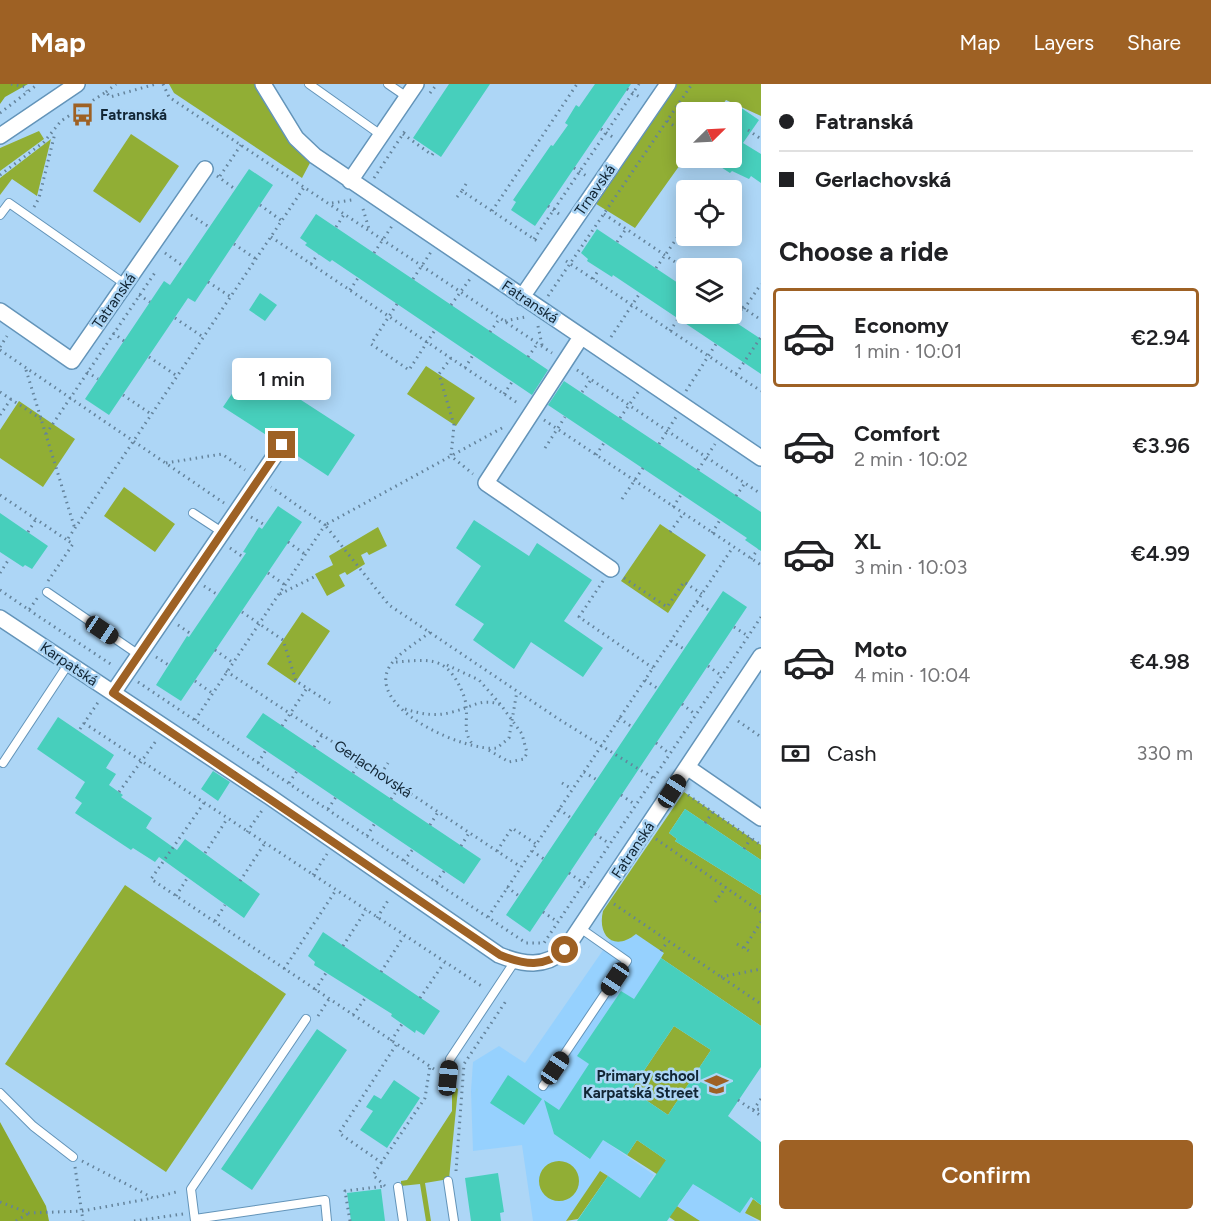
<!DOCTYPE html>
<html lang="en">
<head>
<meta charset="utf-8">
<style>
	:root { --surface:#fff; --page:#f6f6f6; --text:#202124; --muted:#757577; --line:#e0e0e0; --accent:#9e6124 }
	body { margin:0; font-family:Figtree,sans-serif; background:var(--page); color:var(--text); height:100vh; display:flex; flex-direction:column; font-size:22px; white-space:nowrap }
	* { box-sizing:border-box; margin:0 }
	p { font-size:20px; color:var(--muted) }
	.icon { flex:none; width:33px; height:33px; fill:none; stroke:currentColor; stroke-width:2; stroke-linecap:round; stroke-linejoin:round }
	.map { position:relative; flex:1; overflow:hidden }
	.details { display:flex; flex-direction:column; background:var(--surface); width:450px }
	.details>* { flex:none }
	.banner { display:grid; align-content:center; height:132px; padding:0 18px; background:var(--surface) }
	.needle { width:39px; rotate:66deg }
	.buttons { position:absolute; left:676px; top:18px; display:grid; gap:12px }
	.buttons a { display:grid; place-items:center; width:66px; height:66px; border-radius:6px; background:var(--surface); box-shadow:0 3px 15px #0003; font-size:30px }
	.end { position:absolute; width:27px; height:27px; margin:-14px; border:8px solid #9e6124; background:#fff; box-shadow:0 0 0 3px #fff }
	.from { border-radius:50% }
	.bubble { position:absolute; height:42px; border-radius:6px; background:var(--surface); box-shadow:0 3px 15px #0003; font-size:20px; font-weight:600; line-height:42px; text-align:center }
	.car { position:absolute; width:18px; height:36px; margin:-18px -9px; border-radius:8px; box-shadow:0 0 4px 2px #0007; background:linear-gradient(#222 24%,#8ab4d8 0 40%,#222 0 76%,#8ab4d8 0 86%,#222 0) }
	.banner b { display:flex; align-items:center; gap:21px; height:57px; font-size:22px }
	.banner b+b { border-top:2px solid var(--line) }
	.banner i { width:15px; height:15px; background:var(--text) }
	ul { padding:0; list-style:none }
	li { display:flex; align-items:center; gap:18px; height:99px; margin:0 12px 9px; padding:0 6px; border:3px solid transparent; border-radius:6px }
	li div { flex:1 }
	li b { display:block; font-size:22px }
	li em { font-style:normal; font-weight:600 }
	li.selected { border-color:var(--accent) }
	li>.icon { width:54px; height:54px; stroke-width:1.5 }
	h2 { padding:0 18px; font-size:27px; line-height:72px }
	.pay { display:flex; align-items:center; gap:15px; height:66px; padding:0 18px; font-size:22px }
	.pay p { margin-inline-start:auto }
	.action { display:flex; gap:12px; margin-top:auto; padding:12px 18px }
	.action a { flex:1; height:69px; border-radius:6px; background:var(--accent); color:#fff; font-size:24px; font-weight:600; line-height:69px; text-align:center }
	header { display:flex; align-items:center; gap:36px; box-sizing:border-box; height:84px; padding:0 30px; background:var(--accent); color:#fff }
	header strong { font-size:28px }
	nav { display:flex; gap:33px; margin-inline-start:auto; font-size:21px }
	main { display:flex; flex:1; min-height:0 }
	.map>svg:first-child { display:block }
	.built { fill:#96d1fe }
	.green { fill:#91ae35 }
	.forest { fill:#8ba82c }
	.building { fill:#47cfbc; fill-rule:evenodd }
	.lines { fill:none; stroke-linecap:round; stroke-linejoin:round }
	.lane-casing { stroke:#6394b9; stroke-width:10 }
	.street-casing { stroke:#6394b9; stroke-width:18 }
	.path { stroke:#64839b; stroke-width:3; stroke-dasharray:1.5 4.5; stroke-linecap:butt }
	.lane { stroke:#fff; stroke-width:8 }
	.street { stroke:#fff; stroke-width:15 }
	.route { stroke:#9e6124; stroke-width:8 }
	.labels { text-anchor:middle; stroke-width:5; stroke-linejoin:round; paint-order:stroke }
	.poi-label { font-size:15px; font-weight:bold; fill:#122635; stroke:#add6f6; text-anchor:start }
	.street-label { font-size:15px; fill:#122635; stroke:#add6f6 }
</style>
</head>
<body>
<header>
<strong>Map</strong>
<nav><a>Map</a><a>Layers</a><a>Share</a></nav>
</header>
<main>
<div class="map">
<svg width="761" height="1137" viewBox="0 0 761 1137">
	<rect width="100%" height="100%" fill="#add6f6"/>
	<!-- built -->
	<path class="built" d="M636 849 665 869 634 915 621 907 577 972 603 989 581 993 551 1039 554 1050 589 1075 603 1056 654 1091 648 1100 655 1106 647 1119 601 1087 566 1137H533L522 1061 473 1067 471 1007 473 978 499 962 525 979 610 856 629 855Z
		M687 1091 697 1103 740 1128 751 1113 753 1115 745 1129 757 1137H700L670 1117 671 1115 679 1121 687 1109Z"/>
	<!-- green -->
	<path class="green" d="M169 0H254C271 30 286 54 311 77L302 94 174 9Z
		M676 0H761V32L726 16 717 28H687V71L635 144 593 118Z
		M39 47 44 55 0 87V64Z
		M131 50 179 82 140 139 93 107Z
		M51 55 37 112 12 95 0 111V94Z
		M426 282 475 314 456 342 407 310Z
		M19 317 75 355 43 403 0 374V346Z
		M124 403 175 440 155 468 104 432Z
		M660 440 706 471 668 529 621 497Z
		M378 443 387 462 369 471 367 468 361 471 365 480 347 491 345 488 339 491 345 502 327 512 315 490 333 481 329 472Z
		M302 528 330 547 295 599 267 580Z
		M684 708 761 761V776L685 725 669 749 677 755 675 757 761 811V942L661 874 664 869 636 850C614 868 597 852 603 827Z
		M125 801 286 910 166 1088 5 980Z
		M674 942 711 966 668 1031 631 1006Z
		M452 1001 458 1005 449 1095 425 1099 431 1137H426L420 1100 401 1102V1097L407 1096 452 1027Z
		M637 1056 672 1080 663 1094 627 1071Z
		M539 1097a20 20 0 1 1 40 0a20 20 0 1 1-40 0Z
		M600 1087 608 1092 578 1135 566 1137Z
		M753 1115 761 1121V1137L745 1129Z
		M669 1117 700 1137H675L662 1128Z"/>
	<!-- forest -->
	<path class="forest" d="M0 0H28L5 13 0 20Z
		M0 1038 46 1122 49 1137H0Z"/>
	<!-- building -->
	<path class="building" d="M449 0H490L441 73 413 54Z
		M595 0H631L535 142 511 126 516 118 513 116 551 61 553 62 568 41 565 39 576 21 579 23Z
		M737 21 759 36 743 59 761 70V99L751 92 749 95 732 87 730 89 707 74H732V29Z
		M249 85 273 101 195 218 188 214 109 331 85 315 164 197 170 201Z
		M316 130 548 286 532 311 332 176 330 178 305 161 307 159 300 154Z
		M597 145 687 205V230H723L761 255V290L613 191 612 193 587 177 588 175 581 169Z
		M260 209 277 221 265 237 249 226Z
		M250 283 355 351 328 392 290 367 291 357 287 353 278 352 274 356 223 323Z
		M564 297 761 428V467L745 456 747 454 548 321Z
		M278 422 302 438 181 617 156 601 187 552 189 553 246 469 243 468 259 443 262 445Z
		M0 429 48 462 32 485 25 481 23 483 0 468Z
		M474 436 529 472 537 459 592 496 564 537 603 564 583 593 531 558 514 585 473 556 484 540 455 521 481 482 456 464Z
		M723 507 747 523 530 848 506 831Z
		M263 629 481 775 464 800 246 653Z
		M58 633 114 671 106 684 116 690 109 701 123 711 121 713 152 734 146 744 177 766 185 755 260 810 244 834 159 773 155 778 133 764 131 766 75 729 82 719 75 714 85 698 37 665Z
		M213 687 230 698 218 717 201 705Z
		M685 725 761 776V811L675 757 677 755 669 749Z
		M323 848 440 927 424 951 416 946 415 949 391 932 392 930 314 881 315 878 308 872Z
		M661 874 761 942V983L728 1032 761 1058V1121L751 1113 740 1129 693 1100 667 1137H577L608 1092 640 1114 666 1076 637 1056 627 1071 603 1056 590 1075 554 1050 544 1016 559 1026 589 980 577 972 621 907 634 915ZM674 942 711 966 668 1031 631 1006Z
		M317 945 347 966 252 1106 221 1085Z
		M508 991 542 1015 524 1041 490 1019Z
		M394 996 420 1014 387 1064 360 1046 373 1027 366 1023 374 1011 381 1015Z
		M498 1089 504 1128 500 1129 501 1137H471L465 1094Z
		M381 1105 385 1137H351L347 1109Z"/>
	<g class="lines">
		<defs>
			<path id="lane" d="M309 0 381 51
				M388 0 407 13
				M0 131 9 119 125 200
				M193 429 222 448
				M47 508 139 571
				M3 679 69 579
				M448 994 450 975 515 877
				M543 1002 627 877 580 844
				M0 1009 33 1042 73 1073
				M448 1097 454 1137
				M398 1103 403 1137
				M195 1135 325 1116 327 1137
				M195 1137 191 1105 306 935"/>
			<path id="street" d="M263 0 296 54 315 72 761 374
				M0 52 77 0
				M350 97 416 0
				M522 213 668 0
				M0 227 72 277 205 85
				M581 253 486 399 611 485
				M0 534 270 713 499 871C524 881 544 884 565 866L761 572
				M113 609 282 361
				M687 683 761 734"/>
		</defs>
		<!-- lane casing -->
		<use href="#lane" class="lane-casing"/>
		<!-- street casing -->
		<use href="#street" class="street-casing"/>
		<!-- path -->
		<path class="path" d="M11 0 25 3 27 7
			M163 0 169 13 552 269
			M627 5 641 14
			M106 8 116 0
			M430 9 437 0
			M0 29 38 0
			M667 37 687 51
			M601 45 614 54
			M748 46 761 55
			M403 50 432 71 434 68
			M574 84 588 93
			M0 91 44 58 61 37 106 8 110 13 156 0
			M217 92 235 105
			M220 92 241 61
			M374 94 405 47
			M466 100 462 107 540 159
			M457 113 462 107
			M332 119 352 116
			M260 121 282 137
			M548 122 559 130
			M34 123 39 114 55 49
			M363 125 369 145
			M492 127 577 0
			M604 130 687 186
			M191 131 209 143
			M336 143 345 129
			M271 153 519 320
			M534 155 639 0
			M617 158 626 145
			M234 160 256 175
			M165 169 183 182
			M374 169 392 142
			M566 177 761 307
			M311 180 318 170
			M656 184 682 147 687 150
			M413 195 431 168
			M593 195 599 185
			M208 198 231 213
			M350 206 358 194
			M139 211 150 218
			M548 212 692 0
			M732 216 761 236
			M397 220 371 260 409 286 435 246
			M451 221 470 195
			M744 225 761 200
			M175 234 203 253
			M734 236 743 223
			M505 237 525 233
			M538 242 542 261
			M670 247 678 235
			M490 248 500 234
			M113 249 124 257
			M611 253 640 209
			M0 263 7 252
			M0 266 224 419
			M149 273 177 292
			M528 273 538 259
			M451 274 439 290 454 341 451 372 473 390
			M465 284 473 271
			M26 286 75 445
			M577 286 761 410
			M87 288 98 295
			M736 290 761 253
			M686 307 716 260
			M0 308 41 335
			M582 308 591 296
			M504 310 512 298
			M123 311 151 330
			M0 331 11 315
			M620 334 638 308
			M544 336 761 481
			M502 344 325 441 389 521 557 634 653 694
			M46 350 156 187
			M659 360 676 333
			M545 364 565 333
			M596 371 604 359
			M166 379 222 370 245 386
			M698 386 715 360
			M0 411 67 456
			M736 412 745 399
			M622 415 643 384
			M673 423 681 411
			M251 433 265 441
			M28 448 36 435
			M670 448 683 430
			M712 449 720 436
			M288 458 306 471
			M230 464 243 473
			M751 475 758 465
			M0 489 9 475
			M268 489 285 501
			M624 494 667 523 684 498 702 510
			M48 497 73 460 67 456 305 102
			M603 497 579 533 653 584
			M204 502 218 511
			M0 506 29 526 38 513
			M280 510 316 492
			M697 518 710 527
			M29 526 112 581
			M242 528 283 556 296 597 330 619
			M178 541 191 550
			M734 543 748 552
			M430 548C417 559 392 572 387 588 374 628 467 668 497 664L509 654 517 607
			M671 557 684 565
			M215 566 232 578
			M156 573 170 582
			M396 578C425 576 444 571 459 601 462 607 466 615 466 623 468 639 462 648 474 662
			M447 581 479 596 501 621
			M708 582 722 592
			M226 587 521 783
			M645 596 657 604
			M195 597 212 609
			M138 598 526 859H544L761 533
			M682 620 696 631
			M405 625C421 630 436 633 452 628 471 624 481 613 501 621L522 650 527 669 524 675 509 678 487 665
			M619 634 632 643
			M195 636 325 441 271 403
			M738 637 761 653
			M84 639 483 903
			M282 642 307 604
			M80 645 99 617
			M656 659 670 670
			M314 663 322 651
			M258 679 266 666
			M584 688 597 696
			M353 689 361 677
			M381 690 388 679
			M289 699 297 687
			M562 699 572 705
			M119 708 156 657
			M621 711 636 721
			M688 711 761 761
			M391 715 400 702
			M204 719 151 795 437 987
			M328 725 336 713
			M559 725 571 734
			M705 739 713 728
			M430 741 438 728
			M247 748 263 725
			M595 750 610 760
			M367 752 375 739
			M656 755 761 828
			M461 762 469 749
			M744 765 751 754
			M497 767 512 744 536 760
			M532 767 544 775
			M205 769 227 735
			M404 777 413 765
			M569 789 589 803
			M313 791 327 770
			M240 797 265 759
			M436 798 445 786
			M507 803 519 812
			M176 812 188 793
			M715 818 726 803
			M614 820 761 920
			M543 828 558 838
			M488 833 733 463
			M377 834 389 815
			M215 837 225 821
			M737 860 751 868
			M343 862 366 826
			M744 864 761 838
			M661 867 668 857
			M284 885 336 806
			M381 888 404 852
			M721 893 761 885
			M315 906 326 889
			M420 914 444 879
			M353 931 366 913
			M318 932 329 915
			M391 957 402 940
			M761 1015 753 1026 761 1025
			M738 1016 761 1032
			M82 1077 153 1114 180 1107
			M382 1079 339 1049 396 961
			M75 1083 83 1137
			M456 1087 464 980 506 917 504 916
			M385 1102 373 1091 425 1014 430 982
			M0 1118 29 1129 82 1127 153 1114
			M16 1137 29 1129
			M134 1137 183 1130
			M350 1137 345 1107 385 1102"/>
		<!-- lane -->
		<use href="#lane" class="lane"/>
		<!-- street -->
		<use href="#street" class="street"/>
	</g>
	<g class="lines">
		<!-- route -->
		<path class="route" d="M282 361 113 609 500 871C525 881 544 884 565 866"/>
	</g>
	<!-- icons -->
	<defs>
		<symbol id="bus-bare" viewBox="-9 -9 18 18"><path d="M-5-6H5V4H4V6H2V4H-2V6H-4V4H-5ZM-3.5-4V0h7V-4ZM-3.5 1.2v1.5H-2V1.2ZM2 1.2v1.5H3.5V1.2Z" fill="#9e6124" stroke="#add6f6" stroke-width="2.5" paint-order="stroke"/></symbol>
		<symbol id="school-bare" viewBox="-9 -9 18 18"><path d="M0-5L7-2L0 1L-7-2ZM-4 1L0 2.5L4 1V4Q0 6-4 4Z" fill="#9e6124" stroke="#add6f6" stroke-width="2.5" paint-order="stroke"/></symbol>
	</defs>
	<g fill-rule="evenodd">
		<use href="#bus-bare" x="66" y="14" width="33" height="33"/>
		<use href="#school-bare" x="700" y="984" width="33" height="33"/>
	</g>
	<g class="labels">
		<!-- poi labels -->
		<g class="poi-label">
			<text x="100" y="36">Fatranská</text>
			<text x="699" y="997" text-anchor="end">Primary school<tspan x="699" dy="17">Karpatská Street</tspan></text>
		</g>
		<!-- street labels -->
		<g class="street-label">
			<text transform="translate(595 106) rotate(-55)" y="5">Trnavská</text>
			<text transform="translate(114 217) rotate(-55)" y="5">Tatranská</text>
			<text transform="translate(530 218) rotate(34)" y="5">Fatranská</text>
			<text transform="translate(69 580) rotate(34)" y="5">Karpatská</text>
			<text transform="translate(373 685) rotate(34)" y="5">Gerlachovská</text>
			<text transform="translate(633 766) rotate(-56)" y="5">Fatranská</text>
		</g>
	</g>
</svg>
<div class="buttons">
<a><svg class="needle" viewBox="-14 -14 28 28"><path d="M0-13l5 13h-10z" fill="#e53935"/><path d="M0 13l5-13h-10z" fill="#757577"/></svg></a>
<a><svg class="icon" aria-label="locate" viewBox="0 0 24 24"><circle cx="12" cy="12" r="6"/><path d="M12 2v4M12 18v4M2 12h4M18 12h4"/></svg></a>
<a><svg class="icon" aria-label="layers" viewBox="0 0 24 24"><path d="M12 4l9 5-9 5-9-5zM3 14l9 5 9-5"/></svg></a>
</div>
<i class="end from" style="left:565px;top:866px"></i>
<i class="end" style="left:282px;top:361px"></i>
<div class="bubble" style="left:232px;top:274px;width:99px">1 min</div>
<i class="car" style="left:102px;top:546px;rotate:124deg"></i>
<i class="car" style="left:672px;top:707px;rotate:33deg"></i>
<i class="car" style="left:615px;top:895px;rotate:214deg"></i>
<i class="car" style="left:555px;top:984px;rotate:34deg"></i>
<i class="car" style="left:448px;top:994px;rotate:6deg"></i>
</div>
<section class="details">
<div class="banner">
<b><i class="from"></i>Fatranská</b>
<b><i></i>Gerlachovská</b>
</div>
<h2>Choose a ride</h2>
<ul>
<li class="selected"><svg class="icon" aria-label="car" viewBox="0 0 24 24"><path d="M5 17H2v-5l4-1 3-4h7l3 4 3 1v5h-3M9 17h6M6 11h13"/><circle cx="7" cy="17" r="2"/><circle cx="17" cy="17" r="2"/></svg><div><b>Economy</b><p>1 min · 10:01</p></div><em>€2.94</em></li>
<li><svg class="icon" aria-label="car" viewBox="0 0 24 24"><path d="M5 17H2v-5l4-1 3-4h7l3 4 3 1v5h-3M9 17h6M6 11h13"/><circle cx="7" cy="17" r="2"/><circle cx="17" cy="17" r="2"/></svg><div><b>Comfort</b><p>2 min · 10:02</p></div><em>€3.96</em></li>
<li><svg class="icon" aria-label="car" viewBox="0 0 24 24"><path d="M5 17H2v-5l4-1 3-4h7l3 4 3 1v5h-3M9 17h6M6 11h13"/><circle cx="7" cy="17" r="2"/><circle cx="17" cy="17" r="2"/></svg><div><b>XL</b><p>3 min · 10:03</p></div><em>€4.99</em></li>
<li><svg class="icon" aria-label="car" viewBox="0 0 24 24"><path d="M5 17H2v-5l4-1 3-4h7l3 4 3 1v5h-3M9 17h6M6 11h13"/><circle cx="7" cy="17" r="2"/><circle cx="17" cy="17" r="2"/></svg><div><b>Moto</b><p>4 min · 10:04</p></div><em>€4.98</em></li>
</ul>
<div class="pay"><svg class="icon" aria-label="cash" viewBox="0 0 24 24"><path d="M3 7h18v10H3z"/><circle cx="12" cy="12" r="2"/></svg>Cash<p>330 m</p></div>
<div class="action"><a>Confirm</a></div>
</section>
</main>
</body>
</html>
